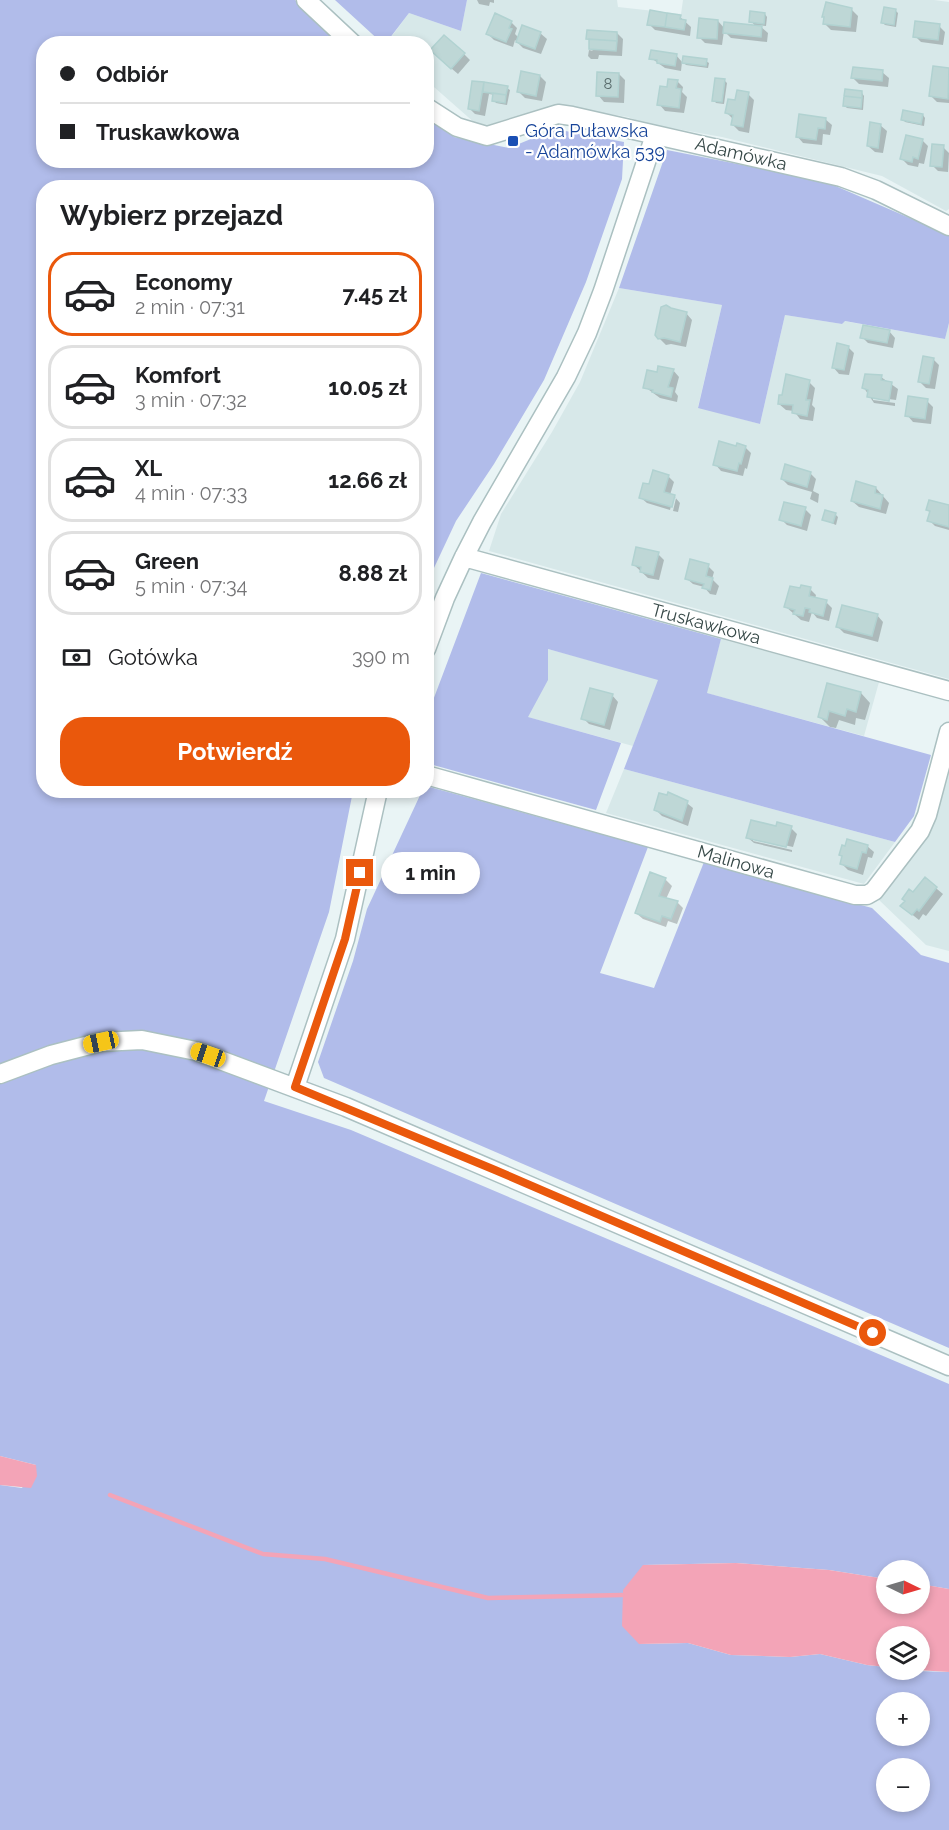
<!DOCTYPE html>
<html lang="pl">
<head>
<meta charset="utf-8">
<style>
	:root { --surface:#fff; --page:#f2f2f2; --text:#202124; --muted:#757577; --line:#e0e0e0; --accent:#ea580c }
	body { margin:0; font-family:Raleway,sans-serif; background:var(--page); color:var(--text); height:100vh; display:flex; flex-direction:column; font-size:22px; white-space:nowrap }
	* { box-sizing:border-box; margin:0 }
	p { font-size:20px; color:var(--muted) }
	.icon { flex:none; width:33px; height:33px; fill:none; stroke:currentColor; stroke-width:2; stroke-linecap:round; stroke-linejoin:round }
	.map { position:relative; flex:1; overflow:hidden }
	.sheet { position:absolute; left:36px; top:180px; width:398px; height:618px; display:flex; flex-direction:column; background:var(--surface); border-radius:24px; box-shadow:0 3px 9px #0003 }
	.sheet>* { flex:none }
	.banner { position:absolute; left:36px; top:36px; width:398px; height:132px; border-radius:24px; box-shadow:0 3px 9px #0003; display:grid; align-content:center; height:132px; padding:0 24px; background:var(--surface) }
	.needle { width:39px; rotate:95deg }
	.fabs { position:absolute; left:876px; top:1560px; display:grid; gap:12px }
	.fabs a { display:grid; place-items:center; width:54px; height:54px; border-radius:50%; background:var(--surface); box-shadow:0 3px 9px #0003; font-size:30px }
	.end { position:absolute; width:27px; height:27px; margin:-14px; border:8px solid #ea580c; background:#fff; box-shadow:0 0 0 3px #fff }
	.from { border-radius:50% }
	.bubble { position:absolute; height:42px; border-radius:21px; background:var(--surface); box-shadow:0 3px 9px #0003; font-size:20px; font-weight:700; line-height:42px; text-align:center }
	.car { position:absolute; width:18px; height:36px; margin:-18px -9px; border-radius:8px; box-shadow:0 0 4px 2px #0007; background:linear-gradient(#f5c518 24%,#345 0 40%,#f5c518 0 76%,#345 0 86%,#f5c518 0) }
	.banner b { display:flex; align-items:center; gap:21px; height:57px; font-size:22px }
	.banner b+b { border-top:2px solid var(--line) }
	.banner i { width:15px; height:15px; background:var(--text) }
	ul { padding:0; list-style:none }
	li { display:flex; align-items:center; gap:18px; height:84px; margin:0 12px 9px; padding:0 12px; border:3px solid var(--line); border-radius:24px }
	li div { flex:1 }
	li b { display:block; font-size:22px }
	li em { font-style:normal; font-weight:700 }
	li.current { border-color:var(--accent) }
	li>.icon { width:54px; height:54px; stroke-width:1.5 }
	h2 { padding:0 24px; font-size:27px; line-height:72px }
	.pay { display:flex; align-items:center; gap:15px; height:66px; padding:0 24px; font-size:22px }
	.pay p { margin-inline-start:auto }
	.cta { display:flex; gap:12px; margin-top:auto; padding:12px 24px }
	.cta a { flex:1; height:69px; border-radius:24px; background:var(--accent); color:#fff; font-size:24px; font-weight:700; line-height:69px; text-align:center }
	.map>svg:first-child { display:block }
	.residential { fill:#d7e8e9 }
	.green { fill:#b1bcea; fill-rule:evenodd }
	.water { fill:#f3a4b7 }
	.shadow { fill:#0003 }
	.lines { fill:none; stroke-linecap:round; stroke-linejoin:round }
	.stream { stroke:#f3a4b7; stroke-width:4.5 }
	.building { fill:#bed7d6; stroke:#b1d2d1; stroke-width:1.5 }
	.minor-casing { stroke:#abc0c1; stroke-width:21 }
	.minor { stroke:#fff; stroke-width:18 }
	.route { stroke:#ea580c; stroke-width:8 }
	.transit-dot { fill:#1a4fb4; stroke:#fff; stroke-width:2 }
	.labels { text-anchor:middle; stroke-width:4.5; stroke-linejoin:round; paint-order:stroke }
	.number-label { font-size:15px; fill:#596c6c }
	.transit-label { font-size:18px; fill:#164399; stroke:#fff; text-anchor:start }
	.street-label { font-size:18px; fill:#374948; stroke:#fff }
</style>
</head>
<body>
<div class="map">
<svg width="949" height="1830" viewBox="0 0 949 1830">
	<rect width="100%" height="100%" fill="#e9f4f5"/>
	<!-- residential -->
	<path class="residential" d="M467 0H617L618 7 681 14 683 0H934L949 2V209L946 211 882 176 722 137 643 123 628 117 554 105 488 125 476 124 426 80V44H386L409 13 461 31Z
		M619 288 722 305 698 407 760 424 785 315 842 324 844 321 945 339 949 323V679L489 551 501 514 552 432 580 382Z
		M721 639 879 682 864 736 706 693Z
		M548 649 659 679 633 746 458 698Z
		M624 769 895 842 864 884 606 813Z
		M949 771V951L926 945 879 900 933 826Z"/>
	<!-- green -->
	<path class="green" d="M0 0H295L344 43 44 44V160H426V113L454 137 509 148 555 129 624 142 622 179 586 282 544 380 494 464 456 521 426 585V188H44V790L353 791 329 912 264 1101 351 1130 949 1384V1589L920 1584V1570H886V1579L829 1570 736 1563 643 1565 639 1644 688 1643 731 1655 790 1657 820 1654 867 1665 886 1667V1670L949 1672V1830H0V1485L22 1488 36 1465 0 1456ZM886 1702H920V1736H886ZM886 1768H920V1802H886Z
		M335 0H467L461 31 409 13 386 43 383 44Z
		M667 150 824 181 949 235V323L945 339 845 321 842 324 785 315 760 424 698 408 722 305 619 288Z
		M481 573 721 639 707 693 931 755 914 816 895 842 624 769 658 680 548 649V680L528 717 621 743 596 810 426 763V719Z
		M426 786 648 847 600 973 654 988 704 862 872 908 921 955 949 963V1348L324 1078 318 1062 353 961 367 909 422 791 426 790Z"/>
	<!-- water -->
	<path class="water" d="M0 1456 36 1465 37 1476 31 1488 0 1485Z
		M736 1563 829 1570 886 1579V1604H920V1584L949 1589V1672L917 1670H920V1636H886V1667L867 1665 820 1654 790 1657 731 1655 688 1643 639 1644 622 1626 623 1590 643 1565Z"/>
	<!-- shadow -->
	<path class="shadow" d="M477 0H494V3L490 2 489 6 479 4Z
		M851 9 858 16 856 32 831 30 824 23V17Z
		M895 10 898 13 896 27 885 25 883 23Z
		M765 14 767 17 766 26 759 25 768 33 767 42 731 38 724 31 722 45 705 43 699 37 718 21 725 29 756 27 751 21Z
		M680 17 691 27 690 36 655 30 649 24Z
		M511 22 517 28 515 34 519 38 540 33 547 39 541 54 523 48 515 40 513 47 494 40 488 34Z
		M939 26 945 32 943 45 921 42 915 36Z
		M617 33 623 39 622 56 599 55 598 59H591L588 56 589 50 593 51 590 48 591 42 588 39Z
		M464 54 470 60 458 74 438 57Z
		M676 55 682 62 681 71 665 68 651 58Z
		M706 61 709 63 708 68 686 65 684 63Z
		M934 68 949 70V103L937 102 931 96Z
		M882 72 889 78 888 87 859 84 853 78Z
		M619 74 625 80 624 103 604 102 598 95Z
		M540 76 546 82 542 101 525 98 519 92Z
		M724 80 727 83 724 104 716 103 714 100Z
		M677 81 683 87 682 92 687 97 684 113 665 111 659 104 668 89Z
		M473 82 507 88 510 90 507 105 496 103 494 100 495 95 489 94 485 116 475 114 469 108Z
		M862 93 864 96 863 110 847 108 844 105Z
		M748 94 754 100 749 133 739 131 733 125 734 120 727 113Z
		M923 115 925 118 924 126 905 122 903 119Z
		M825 119 832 125 830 135 823 134 822 145 803 143 797 136Z
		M880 125 887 131 883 153 875 152 868 146Z
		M922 140 928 146 924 164 919 163 918 167 908 165 902 159Z
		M943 147 949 153 948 172 938 171 932 165Z
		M686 313 692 320 686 347 671 344 666 345 659 338Z
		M889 331 895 338 893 348 868 343 862 337Z
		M848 347 854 353 849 375 839 374 833 367Z
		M933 359 939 365 935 389 926 388 920 382Z
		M673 370 679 377 675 392 678 396 677 402 660 398 645 387 658 374Z
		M881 377 898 389 896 400 873 397V400L895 403V406L874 403 864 388Z
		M809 382 815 388 812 405 815 408 813 421 800 419 794 411 786 410 779 404Z
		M927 401 933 407 931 424 913 422 907 415Z
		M745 447 751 453 747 469 745 468 743 476 721 471 715 464 738 448Z
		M810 473 816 479 813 491 819 494 818 503 810 499 812 492 788 485 782 479Z
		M668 476 674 482 670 495 674 496 680 503 678 512 673 511 676 498H673L670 510 647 503 640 497 650 486Z
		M876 488 889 503 886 514 859 507 852 501Z
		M949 507V530L935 526 929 520 931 513 927 510Z
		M805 509 811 515 807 531 787 525 781 519Z
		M835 514 838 517 836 525 824 520Z
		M658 554 664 560 659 580 648 578 633 564Z
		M708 566 714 572 712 579 719 586 716 595 710 594 704 587 693 584 686 578Z
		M810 589 816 595 815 599 826 602 832 608 829 621 817 618 812 612 809 622 801 620 786 607Z
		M877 615 883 622 878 642 844 633 838 627Z
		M828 685 861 693 870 703 865 720 856 718 855 725 839 720 836 728 830 727 820 717Z
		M612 695 618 702 610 730 589 724 583 718Z
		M669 794 678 796 693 808 688 826 662 816 656 810Z
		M791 828 797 834 793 847 753 838V841L792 850V852L754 843 747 837Z
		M867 846 874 852 872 858 868 857 863 875 848 870 842 864 843 857 841 855Z
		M665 879 672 886 666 899 677 902 683 908 677 924 668 921 666 927 643 919 636 913Z
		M925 879 943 894 926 916 923 914 919 920 909 912 913 894Z"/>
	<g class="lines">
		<!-- stream -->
		<path class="stream" d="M110 1495 263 1554 325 1559 488 1598 622 1595"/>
	</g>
	<!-- building -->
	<path class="building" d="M826 2 852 8 850 27 823 24 824 17H822Z
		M884 7 896 9 894 25 881 23Z
		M650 10 667 13 665 27 647 25Z
		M750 11 765 13 764 24 749 22Z
		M495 13 512 21 509 28 512 29 506 42 486 34Z
		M667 13 681 15 680 19 686 20 684 30 665 27Z
		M699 18 718 20 717 39 697 38Z
		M915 21 940 24 938 40 913 37Z
		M724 22 762 26 761 37 723 33Z
		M522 25 541 32 535 49 516 42Z
		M587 30 617 32V41L586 39Z
		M444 35 465 53 451 69 430 50Z
		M589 39 617 41 616 51 589 49Z
		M651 50 677 54 675 66 657 63V60L649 59Z
		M683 56 707 59 706 66 682 63Z
		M933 66 949 68 948 99 929 96Z
		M853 67 883 70 882 81 851 78Z
		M521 71 540 75 536 96 517 92Z
		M597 72 619 73 618 97 596 96Z
		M715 78 725 79 722 102 712 101Z
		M668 79 678 80 676 88 681 89 679 108 657 105 660 86 667 87Z
		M472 81 484 82 479 111 468 109Z
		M484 82 508 86 506 95 483 92Z
		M845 89 862 91V98L844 96Z
		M737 90 749 92 743 127 731 125 733 115 725 113 728 99 735 100Z
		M493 93 506 95 505 103 492 101Z
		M844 96 862 98 861 108 843 106Z
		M903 110 923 114 921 124 901 120Z
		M799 114 826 118 825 129 818 128 816 140 796 137Z
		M870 122 881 124 878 148 867 146Z
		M906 135 923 139 918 159 913 157 912 162 900 159Z
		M932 144 944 145 942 167 930 166Z
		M666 305 671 308 687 312 680 342 664 338 658 339 655 335 661 307Z
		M863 325 890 330 887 343 860 338Z
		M837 343 849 346 844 370 832 368Z
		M923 356 934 358 929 384 918 382Z
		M658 366 674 369 668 387 673 388 671 397 652 392 653 390 643 388 647 370 657 372Z
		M786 374 810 380 806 400H810L807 416 792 413 793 405 778 404 779 395H782Z
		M865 374 882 375 881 380 892 382 889 401 867 397 868 390 862 388Z
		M908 396 928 399 925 419 905 416Z
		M719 441 736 446 737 443 746 446 741 464 739 463 737 471 713 465Z
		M785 464 811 472 807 487 781 479Z
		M653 470 669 475 664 492 675 495 672 507 639 498 643 483 649 484Z
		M856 481 876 487 875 493 883 495 880 509 851 501Z
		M929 500 949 505V527L927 521 930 511 926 510Z
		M784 502 806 507 801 526 779 520Z
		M825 510 836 513 833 523 822 520Z
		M636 547 659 552 653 575 640 572 641 567 632 565Z
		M690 559 709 564 706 576 713 578 710 590 702 588 704 584 685 579Z
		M801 585 811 587 809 596 827 600 823 616 809 612 810 609 805 608 803 616 793 614 795 610 784 607 790 586 800 588Z
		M842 605 878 614 872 636 836 627Z
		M827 683 861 692 856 712 847 709 845 716 829 711 827 720 818 717Z
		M590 688 613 694 604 725 581 719Z
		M668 792 688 801 682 821 654 810 659 793 667 795Z
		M751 820 776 826 777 822 792 826 786 847 746 838Z
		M847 839 868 845 866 853 862 852 857 869 840 864 842 856 839 855 842 845 845 846Z
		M650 872 666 878 659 896 678 901 671 919 662 916 660 922 635 913Z
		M925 877 937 887 919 911 917 909 912 915 900 906 905 901 902 899 909 889 913 892Z"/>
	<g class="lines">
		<defs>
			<path id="minor" d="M306 0 353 44
				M426 107 457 127 487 136 558 114 572 116 841 177 876 190 949 226
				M464 557 949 691
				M426 649 445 598 464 557 482 522 566 377 587 333 603 291 655 135
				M426 775 855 895H867L874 891 920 831 927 815 949 732
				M0 1074 51 1055 101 1042 142 1040 196 1051 346 1107 949 1366
				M295 1087 345 939 378 790"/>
		</defs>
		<!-- minor casing -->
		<use href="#minor" class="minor-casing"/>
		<!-- minor -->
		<use href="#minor" class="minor"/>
	</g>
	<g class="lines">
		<!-- route -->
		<path class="route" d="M360 873 345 939 295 1087 495 1170 873 1333"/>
	</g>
	<!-- markers -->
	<rect class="transit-dot" x="507" y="135" width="12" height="12" rx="3"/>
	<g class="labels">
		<!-- number labels -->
		<g class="number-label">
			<text x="608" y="89">8</text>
		</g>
		<!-- transit labels -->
		<g class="transit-label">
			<text x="525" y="137">Góra Puławska<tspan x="525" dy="21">- Adamówka 539</tspan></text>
		</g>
		<!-- street labels -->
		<g class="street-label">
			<text transform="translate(741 154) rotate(13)" y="6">Adamówka</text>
			<text transform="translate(706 624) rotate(15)" y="6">Truskawkowa</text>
			<text transform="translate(736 862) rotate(16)" y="6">Malinowa</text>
		</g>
	</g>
</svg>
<div class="fabs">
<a><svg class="needle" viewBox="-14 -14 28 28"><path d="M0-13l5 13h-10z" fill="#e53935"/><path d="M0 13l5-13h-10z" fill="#757577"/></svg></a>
<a><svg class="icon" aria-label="layers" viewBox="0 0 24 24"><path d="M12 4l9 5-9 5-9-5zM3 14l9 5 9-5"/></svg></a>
<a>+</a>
<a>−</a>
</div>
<i class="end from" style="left:873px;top:1333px"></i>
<i class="end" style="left:360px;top:873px"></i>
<div class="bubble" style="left:381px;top:852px;width:99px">1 min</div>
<i class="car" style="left:101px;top:1042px;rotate:258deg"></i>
<i class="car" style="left:208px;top:1055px;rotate:289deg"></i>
<div class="banner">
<b><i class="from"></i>Odbiór</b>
<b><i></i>Truskawkowa</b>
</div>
<section class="sheet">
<h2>Wybierz przejazd</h2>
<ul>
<li class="current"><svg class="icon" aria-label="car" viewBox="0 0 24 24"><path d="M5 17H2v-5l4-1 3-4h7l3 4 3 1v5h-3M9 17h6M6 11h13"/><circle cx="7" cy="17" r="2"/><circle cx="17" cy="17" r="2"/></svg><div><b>Economy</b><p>2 min · 07:31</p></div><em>7.45 zł</em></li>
<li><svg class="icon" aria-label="car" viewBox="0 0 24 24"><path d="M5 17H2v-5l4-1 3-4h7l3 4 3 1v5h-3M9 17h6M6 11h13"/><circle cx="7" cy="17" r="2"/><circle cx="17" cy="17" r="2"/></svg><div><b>Komfort</b><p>3 min · 07:32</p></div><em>10.05 zł</em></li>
<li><svg class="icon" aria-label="car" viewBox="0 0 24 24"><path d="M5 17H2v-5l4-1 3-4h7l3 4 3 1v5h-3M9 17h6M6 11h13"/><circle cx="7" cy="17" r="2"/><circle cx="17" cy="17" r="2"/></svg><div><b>XL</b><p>4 min · 07:33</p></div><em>12.66 zł</em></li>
<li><svg class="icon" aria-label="car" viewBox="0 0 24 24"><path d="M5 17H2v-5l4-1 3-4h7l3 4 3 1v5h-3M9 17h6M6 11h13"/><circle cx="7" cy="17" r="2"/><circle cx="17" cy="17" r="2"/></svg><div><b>Green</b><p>5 min · 07:34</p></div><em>8.88 zł</em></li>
</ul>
<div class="pay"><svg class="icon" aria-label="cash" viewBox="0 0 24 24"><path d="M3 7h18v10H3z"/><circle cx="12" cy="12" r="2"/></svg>Gotówka<p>390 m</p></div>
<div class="cta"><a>Potwierdź</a></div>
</section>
</div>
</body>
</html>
